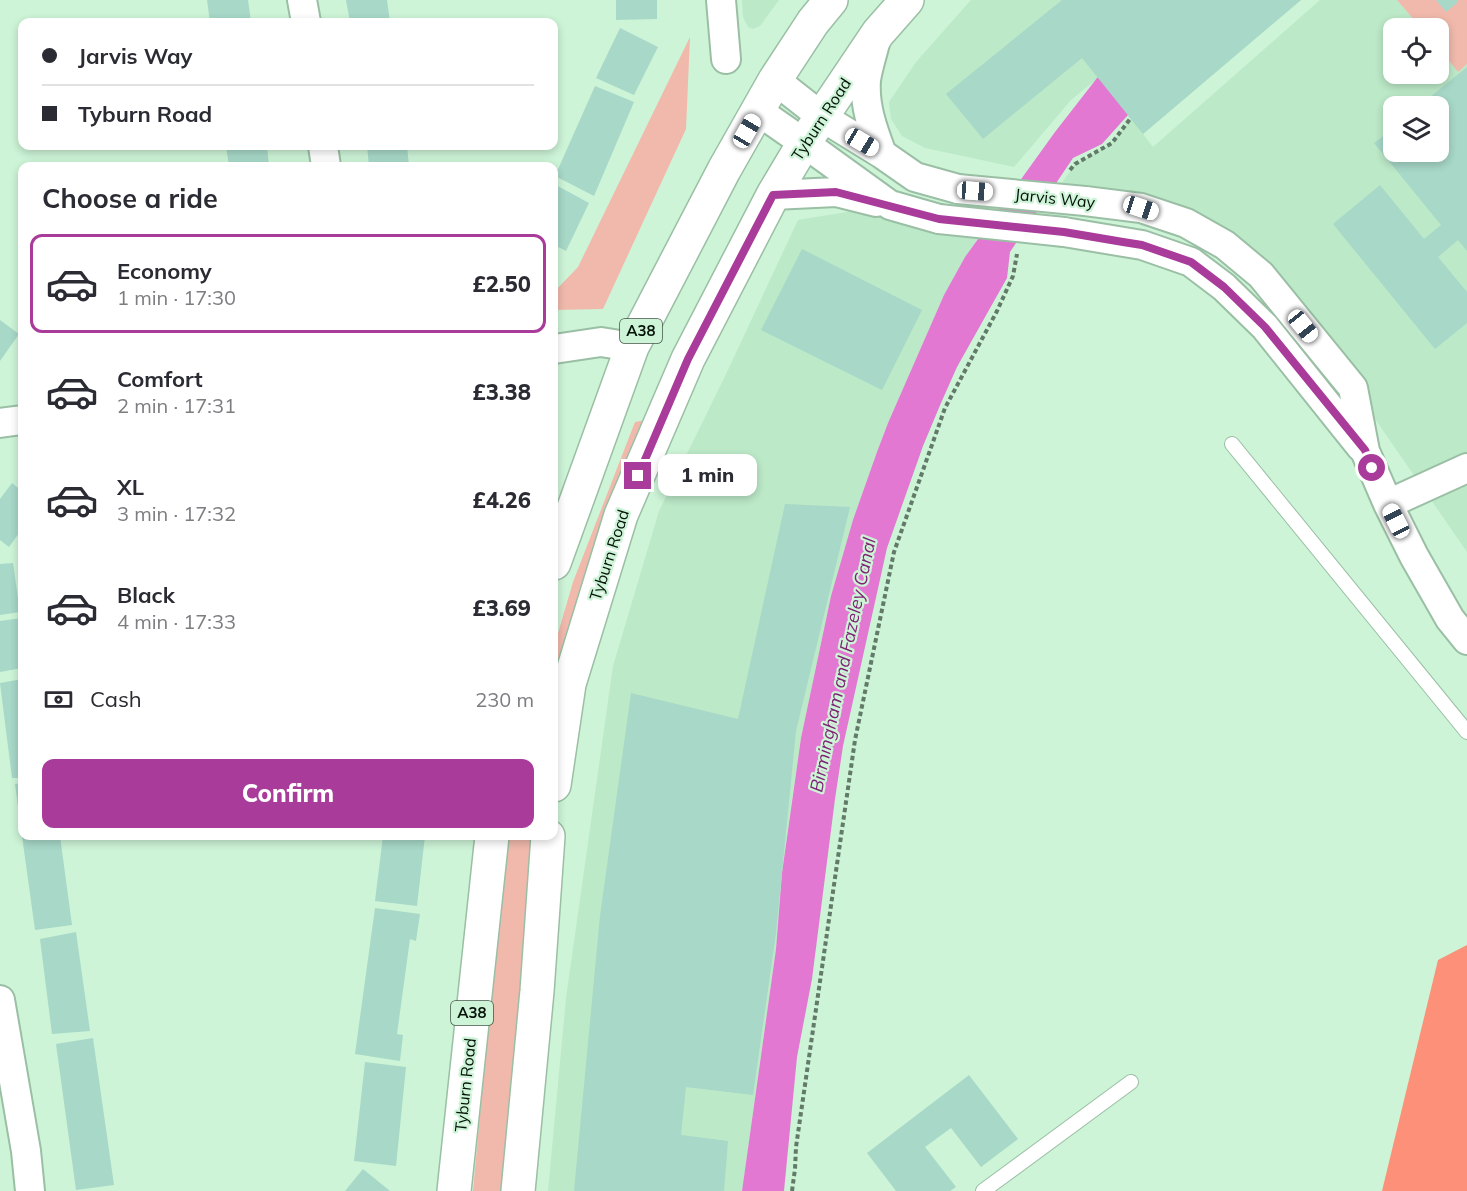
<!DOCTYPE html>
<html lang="en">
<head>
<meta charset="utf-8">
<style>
	:root { --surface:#fff; --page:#f7f7f7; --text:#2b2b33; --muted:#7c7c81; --line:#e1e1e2; --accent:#a93c9b }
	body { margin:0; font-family:Mulish,sans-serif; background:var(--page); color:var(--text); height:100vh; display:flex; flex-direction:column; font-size:22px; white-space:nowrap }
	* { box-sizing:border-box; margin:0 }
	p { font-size:20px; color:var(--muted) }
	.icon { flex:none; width:33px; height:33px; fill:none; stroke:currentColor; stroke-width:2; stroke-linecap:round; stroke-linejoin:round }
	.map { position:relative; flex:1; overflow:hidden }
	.details { position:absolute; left:18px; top:162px; width:540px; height:678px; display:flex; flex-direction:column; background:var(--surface); border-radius:12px; box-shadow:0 3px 9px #0003 }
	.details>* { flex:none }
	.banner { position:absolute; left:18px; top:18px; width:540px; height:132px; border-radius:12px; box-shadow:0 3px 9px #0003; display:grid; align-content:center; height:132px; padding:0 24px; background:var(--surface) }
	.tools { position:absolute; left:1383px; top:18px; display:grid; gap:12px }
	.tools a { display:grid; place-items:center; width:66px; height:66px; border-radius:12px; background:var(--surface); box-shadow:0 3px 9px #0003; font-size:30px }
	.end { position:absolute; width:27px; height:27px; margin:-14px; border:8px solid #a93c9b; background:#fff; box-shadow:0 0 0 3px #fff }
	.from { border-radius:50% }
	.bubble { position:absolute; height:42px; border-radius:12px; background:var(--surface); box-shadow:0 3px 9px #0003; font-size:20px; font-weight:800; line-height:42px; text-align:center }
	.car { position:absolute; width:18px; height:36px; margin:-18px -9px; border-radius:8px; box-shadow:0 0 4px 2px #0007; background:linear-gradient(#fff 24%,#345 0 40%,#fff 0 76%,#345 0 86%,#fff 0) }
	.banner b { display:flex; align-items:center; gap:21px; height:57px; font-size:22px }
	.banner b+b { border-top:2px solid var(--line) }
	.banner i { width:15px; height:15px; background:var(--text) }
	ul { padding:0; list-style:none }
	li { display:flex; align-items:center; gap:18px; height:99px; margin:0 12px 9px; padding:0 12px; border:3px solid transparent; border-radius:12px }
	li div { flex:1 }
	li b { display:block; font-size:22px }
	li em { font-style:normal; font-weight:800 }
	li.active { border-color:var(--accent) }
	li>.icon { width:54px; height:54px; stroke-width:1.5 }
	h2 { padding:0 24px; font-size:27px; line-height:72px }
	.pay { display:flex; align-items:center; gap:15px; height:66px; padding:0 24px; font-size:22px }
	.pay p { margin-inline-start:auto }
	.primary-button { display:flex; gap:12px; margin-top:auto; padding:12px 24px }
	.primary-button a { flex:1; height:69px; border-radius:12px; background:var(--accent); color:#fff; font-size:24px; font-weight:800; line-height:69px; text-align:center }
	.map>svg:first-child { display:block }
	.built { fill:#bce9c8; fill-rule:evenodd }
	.green { fill:#f0b9ac }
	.forest { fill:#fc9078 }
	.water { fill:#e278d2 }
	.building { fill:#a7d8c8 }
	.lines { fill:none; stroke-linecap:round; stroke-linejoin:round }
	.service-casing { stroke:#9abfa4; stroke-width:16 }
	.minor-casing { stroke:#9abfa4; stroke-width:32 }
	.trunk-casing { stroke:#9abfa4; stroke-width:36 }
	.path { stroke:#627a68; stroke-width:4; stroke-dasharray:4.5 3; stroke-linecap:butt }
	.service { stroke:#fff; stroke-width:14 }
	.minor { stroke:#fff; stroke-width:28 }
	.trunk { stroke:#fff; stroke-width:33 }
	.minor-bridge-casing { stroke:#9abfa4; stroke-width:32; stroke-linecap:butt }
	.minor-bridge { stroke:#fff; stroke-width:28 }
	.route { stroke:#a93c9b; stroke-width:8 }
	.labels { text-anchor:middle; stroke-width:4.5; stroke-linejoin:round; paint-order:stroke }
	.shield { fill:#cdf4d7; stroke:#415546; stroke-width:1.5 }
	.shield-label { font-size:15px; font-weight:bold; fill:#051108 }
	.street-label { font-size:16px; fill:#051108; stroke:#cdf4d7 }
	.water-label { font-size:18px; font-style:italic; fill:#7f2174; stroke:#cdf4d7 }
</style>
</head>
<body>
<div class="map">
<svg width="1467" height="1191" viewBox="0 0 1467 1191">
	<rect width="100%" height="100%" fill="#cdf4d7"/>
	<!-- built -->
	<path class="built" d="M742 0H779L760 26 753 29 748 27 743 17Z
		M971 0H1301L1143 134 1153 147 1320 0H1397L1421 28H1394V74H1438L1439 48 1458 71 1467 64V552L1355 390 1229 245 1051 199 1075 164 1112 143 1130 119 1098 78 1071 100 1014 167 925 148 902 136 891 119 889 102 916 62ZM1394 106H1438V152H1394Z
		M889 205 987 225 965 257 944 295 888 423 877 452 831 596 801 738 791 806 782 873 776 949 742 1191H548L566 998 613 666 659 511 727 372 798 220Z"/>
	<!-- green -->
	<path class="green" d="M1397 0H1467V64L1458 72 1439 48 1438 28H1421Z
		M690 37 686 129 603 309 554 310V292L578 267Z
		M646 420 554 718V647L573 582 635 422Z
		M508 836H536L507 1191H473L501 884Z"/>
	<!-- forest -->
	<path class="forest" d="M1467 945V1191H1382L1438 960Z"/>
	<!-- water -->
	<path class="water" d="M1188 0 1128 115 1102 144 1073 158 1010 252 1007 278 957 367 941 403 923 446 887 548 843 746 835 799 812 979 797 1057 784 1191H742L776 949 782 873 801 738 831 596 853 520 877 452 888 423 944 295 965 257 1055 132 1097 78Z"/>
	<!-- building -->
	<path class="building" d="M207 0H248L251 22H210Z
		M346 0H387L390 22H350Z
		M616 0H657V19L616 20Z
		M1062 0H1301L1143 134 1082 58 983 139 946 94Z
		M1436 0H1457L1458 2 1446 12Z
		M620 28 658 47 634 95 596 78Z
		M1467 67V251L1458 240 1438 257 1467 292V323L1435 349 1333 224 1380 185 1424 239 1441 225 1374 143 1394 128V152H1438V106H1419Z
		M595 86 634 102 594 196 555 176Z
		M226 146H267L269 166H229Z
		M367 146H407L409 166H369Z
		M554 184 589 203 566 251 554 245Z
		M802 249 922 310 882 390 761 330Z
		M0 320 19 334 0 361Z
		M12 483 22 491V529L9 547 0 540V499Z
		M785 504 850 507 796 731 776 933 753 1095 686 1087 681 1135 728 1141 724 1191H574L600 916 631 693 738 719Z
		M13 563 20 612 0 615V564Z
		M22 618V668L0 672V621Z
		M22 679V778H12L0 683Z
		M22 783V829H21L15 784Z
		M22 836H60L72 925 35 930Z
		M383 836H425L417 906 375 901Z
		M375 908 420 914 416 941 410 939 397 1034 403 1035 400 1061 355 1054Z
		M76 932 90 1031 52 1034 40 939Z
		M93 1038 114 1185 76 1190 56 1044Z
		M365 1062 406 1067 396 1166 354 1161Z
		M969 1075 1018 1139 981 1167 951 1128 925 1147 956 1187 950 1191H896L867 1153Z
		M363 1169 390 1191H345Z"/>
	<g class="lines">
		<defs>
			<path id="service" d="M1232 444 1467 732
				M983 1191 1131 1082"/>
			<path id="minor" d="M302 0 306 22
				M721 0 726 59
				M875 43C872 55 868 67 866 80 864 106 873 130 882 154
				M775 80 822 117 882 154 915 177 958 189
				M758 111 804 143 890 205 939 219
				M323 146 326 166
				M773 195 836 192 876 202
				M1085 201 1141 208 1186 223 1225 245 1261 275 1353 388 1365 451 1388 504 1414 556 1450 619 1467 640
				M1064 232 1142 245 1191 262 1224 287 1265 327 1361 447
				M554 349 601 342 632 347
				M0 423 22 420
				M1388 504 1467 468
				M0 1000 26 1151 30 1191"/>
			<path id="trunk" d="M554 563 632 347 724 170 775 80 813 22 831 0
				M554 785 569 684 621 515 688 359 773 195 804 143 878 33 907 0
				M454 1191 492 836
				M518 1191 537 991 548 836"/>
		</defs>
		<!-- service casing -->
		<use href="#service" class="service-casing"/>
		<!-- minor casing -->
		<use href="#minor" class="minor-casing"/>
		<!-- trunk casing -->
		<use href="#trunk" class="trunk-casing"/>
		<!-- path -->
		<path class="path" d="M1070 170 1075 164 1112 143 1130 119
			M792 1191 795 1169 796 1147 855 740 894 552 945 408 997 311 1013 276 1017 254"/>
		<!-- service -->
		<use href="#service" class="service"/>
		<!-- minor -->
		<use href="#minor" class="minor"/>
		<!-- trunk -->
		<use href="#trunk" class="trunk"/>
		<defs>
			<path id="minor-bridge" d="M958 189 1085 201
				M939 219 1064 232"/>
		</defs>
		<!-- minor-bridge casing -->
		<use href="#minor-bridge" class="minor-bridge-casing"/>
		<!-- minor-bridge -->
		<use href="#minor-bridge" class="minor-bridge"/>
	</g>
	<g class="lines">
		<!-- route -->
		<path class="route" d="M638 476 688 359 773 195 836 192 939 219 1064 232 1123 242 1142 245 1191 262 1224 287 1265 327 1365 450 1372 468"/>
	</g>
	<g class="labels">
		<!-- shield labels -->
		<g class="shield">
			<rect x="620" y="319" width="42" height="24" rx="4.5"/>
			<rect x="451" y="1001" width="42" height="24" rx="4.5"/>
		</g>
		<g class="shield-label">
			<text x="641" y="336">A38</text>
			<text x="472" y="1018">A38</text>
		</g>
		<!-- street labels -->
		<g class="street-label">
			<text transform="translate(821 119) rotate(-57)" y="6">Tyburn Road</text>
			<text transform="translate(1055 198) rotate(6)" y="6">Jarvis Way</text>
			<text transform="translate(609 555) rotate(-72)" y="6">Tyburn Road</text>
			<text transform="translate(465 1085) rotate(-84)" y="6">Tyburn Road</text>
		</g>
		<!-- water labels -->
		<g class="water-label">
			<text transform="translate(843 665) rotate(-78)" y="6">Birmingham and Fazeley Canal</text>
		</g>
	</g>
</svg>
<div class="tools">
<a><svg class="icon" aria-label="locate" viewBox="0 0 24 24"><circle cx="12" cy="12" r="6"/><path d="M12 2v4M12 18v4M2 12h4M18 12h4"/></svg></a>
<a><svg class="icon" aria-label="layers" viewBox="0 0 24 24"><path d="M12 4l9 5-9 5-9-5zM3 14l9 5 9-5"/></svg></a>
</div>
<i class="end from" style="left:1372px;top:468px"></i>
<i class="end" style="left:638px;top:476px"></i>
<div class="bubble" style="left:658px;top:454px;width:99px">1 min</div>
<i class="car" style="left:747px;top:131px;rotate:30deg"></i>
<i class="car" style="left:862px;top:142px;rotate:121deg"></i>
<i class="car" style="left:975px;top:191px;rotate:94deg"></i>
<i class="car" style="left:1141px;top:208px;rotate:108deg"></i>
<i class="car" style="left:1303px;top:326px;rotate:141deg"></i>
<i class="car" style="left:1396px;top:521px;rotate:333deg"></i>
<div class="banner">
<b><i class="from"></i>Jarvis Way</b>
<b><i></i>Tyburn Road</b>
</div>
<section class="details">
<h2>Choose a ride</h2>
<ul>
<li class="active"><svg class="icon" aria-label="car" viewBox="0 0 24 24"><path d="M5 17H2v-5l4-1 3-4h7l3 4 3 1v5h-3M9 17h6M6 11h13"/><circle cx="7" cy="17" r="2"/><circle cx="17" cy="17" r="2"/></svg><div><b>Economy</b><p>1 min · 17:30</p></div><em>£2.50</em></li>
<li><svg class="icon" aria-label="car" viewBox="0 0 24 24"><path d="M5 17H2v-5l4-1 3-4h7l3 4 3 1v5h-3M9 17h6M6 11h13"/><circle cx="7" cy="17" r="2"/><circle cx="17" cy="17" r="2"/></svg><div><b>Comfort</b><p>2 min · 17:31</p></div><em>£3.38</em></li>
<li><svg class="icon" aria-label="car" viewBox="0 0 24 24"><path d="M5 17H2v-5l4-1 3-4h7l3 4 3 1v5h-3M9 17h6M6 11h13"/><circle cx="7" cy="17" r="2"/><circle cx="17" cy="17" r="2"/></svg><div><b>XL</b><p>3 min · 17:32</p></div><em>£4.26</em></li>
<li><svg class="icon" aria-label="car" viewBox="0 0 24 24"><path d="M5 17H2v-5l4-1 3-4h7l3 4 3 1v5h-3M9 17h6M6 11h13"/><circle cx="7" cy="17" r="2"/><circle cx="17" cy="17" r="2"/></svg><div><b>Black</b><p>4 min · 17:33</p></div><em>£3.69</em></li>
</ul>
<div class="pay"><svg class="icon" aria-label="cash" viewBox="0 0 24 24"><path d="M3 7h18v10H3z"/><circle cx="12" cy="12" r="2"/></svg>Cash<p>230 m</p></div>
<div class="primary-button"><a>Confirm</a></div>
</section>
</div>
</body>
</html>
